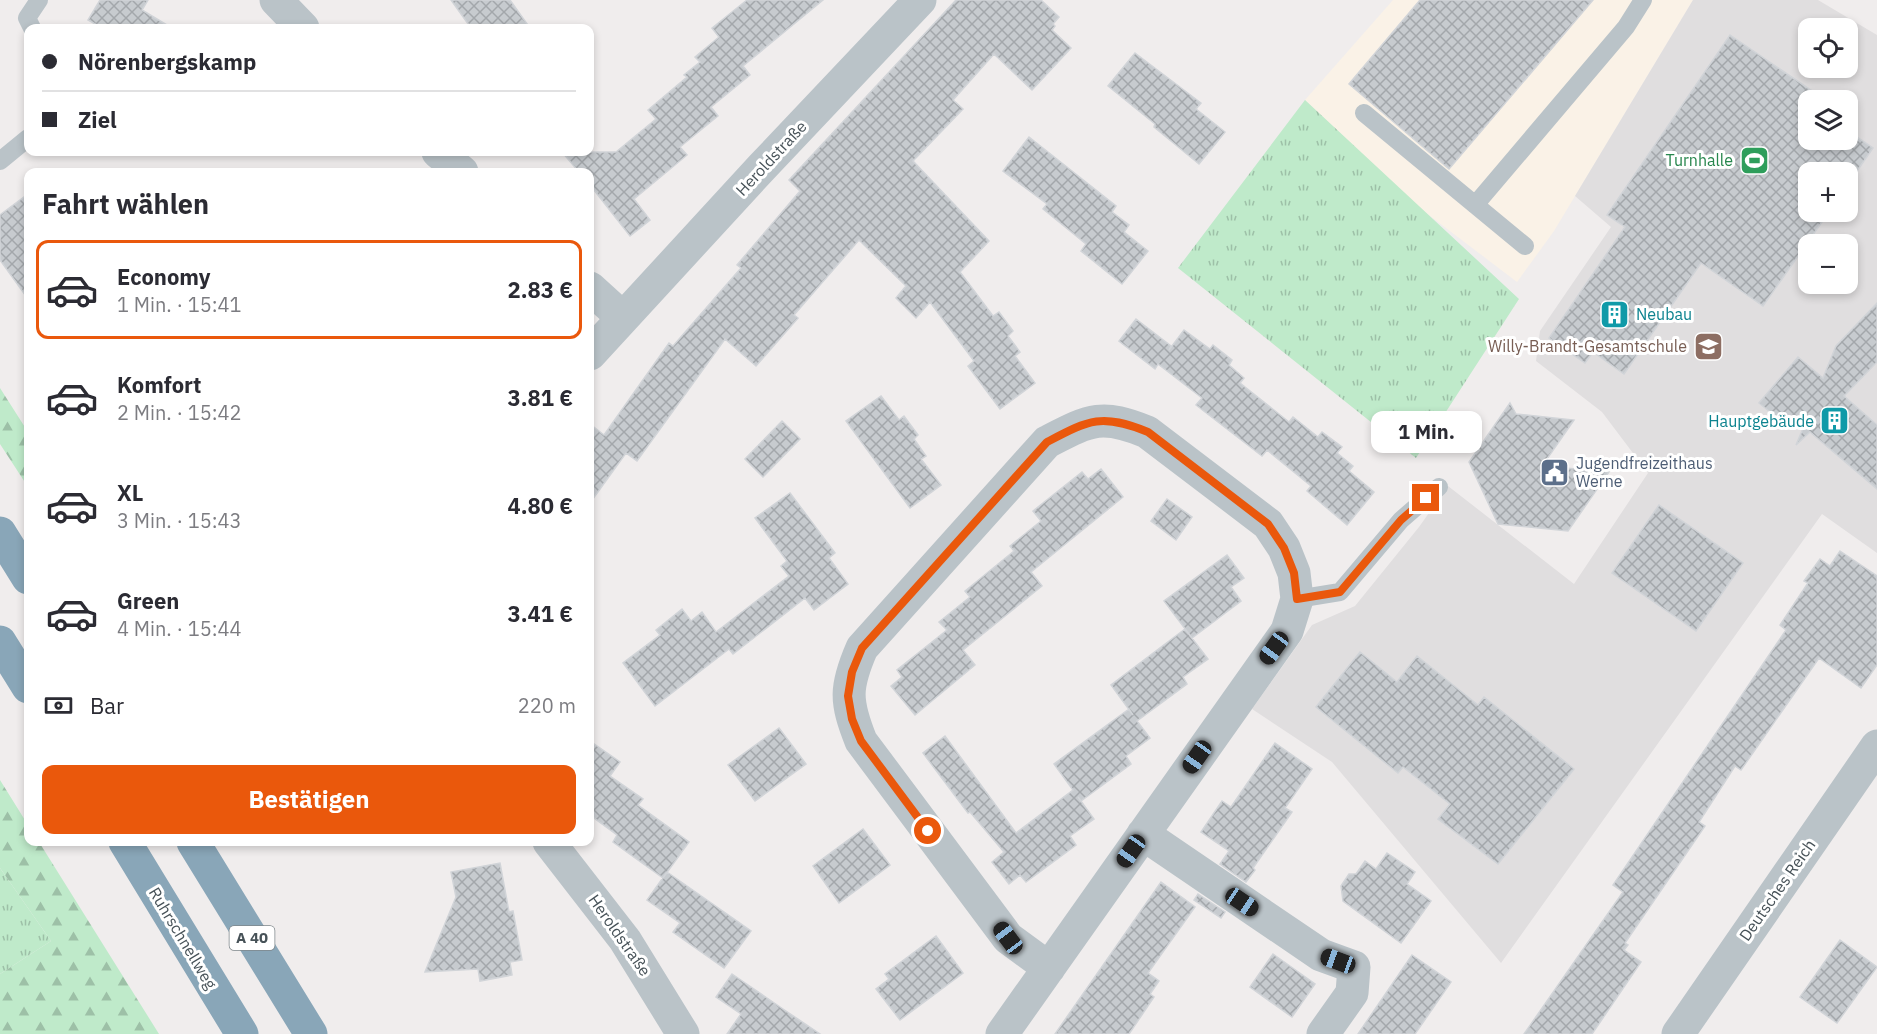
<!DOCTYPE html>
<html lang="de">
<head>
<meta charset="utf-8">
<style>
	:root { --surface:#fff; --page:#f2f2f3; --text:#2b2b33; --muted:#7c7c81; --line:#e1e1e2; --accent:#ea580c }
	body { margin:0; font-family:"IBM Plex Sans",sans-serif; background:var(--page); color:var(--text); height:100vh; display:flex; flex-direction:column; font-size:22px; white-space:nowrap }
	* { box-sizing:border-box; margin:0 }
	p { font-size:20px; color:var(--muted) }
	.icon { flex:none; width:33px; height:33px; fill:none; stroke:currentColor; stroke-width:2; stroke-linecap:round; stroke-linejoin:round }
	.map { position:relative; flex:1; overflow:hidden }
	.drawer { position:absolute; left:24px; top:168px; width:570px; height:678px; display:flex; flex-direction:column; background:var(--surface); border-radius:12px; box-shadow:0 3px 9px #0003 }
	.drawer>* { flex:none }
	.top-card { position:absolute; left:24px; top:24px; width:570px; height:132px; border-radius:12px; box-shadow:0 3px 9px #0003; display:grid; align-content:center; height:132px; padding:0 18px; background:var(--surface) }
	.fabs { position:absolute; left:1798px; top:18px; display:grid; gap:12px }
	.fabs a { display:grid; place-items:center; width:60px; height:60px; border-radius:12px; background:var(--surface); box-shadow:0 3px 9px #0003; font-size:30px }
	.end { position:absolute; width:27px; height:27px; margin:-14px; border:8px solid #ea580c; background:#fff; box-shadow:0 0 0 3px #fff }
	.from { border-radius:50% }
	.bubble { position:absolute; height:42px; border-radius:12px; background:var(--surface); box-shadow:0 3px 9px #0003; font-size:20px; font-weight:700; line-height:42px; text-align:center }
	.car { position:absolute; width:18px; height:36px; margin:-18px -9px; border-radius:8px; box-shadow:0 0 4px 2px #0007; background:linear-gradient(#222 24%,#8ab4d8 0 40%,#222 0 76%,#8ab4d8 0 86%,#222 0) }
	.top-card b { display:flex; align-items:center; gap:21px; height:57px; font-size:22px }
	.top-card b+b { border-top:2px solid var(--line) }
	.top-card i { width:15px; height:15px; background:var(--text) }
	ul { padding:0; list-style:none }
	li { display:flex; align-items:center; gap:18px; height:99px; margin:0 12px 9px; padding:0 6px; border:3px solid transparent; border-radius:12px }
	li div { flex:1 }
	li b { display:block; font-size:22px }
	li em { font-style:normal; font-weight:700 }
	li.on { border-color:var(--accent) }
	li>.icon { width:54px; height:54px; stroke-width:1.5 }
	h2 { padding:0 18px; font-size:27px; line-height:72px }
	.pay { display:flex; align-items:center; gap:15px; height:66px; padding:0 18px; font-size:22px }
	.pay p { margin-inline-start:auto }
	.primary-button { display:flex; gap:12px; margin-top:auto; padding:12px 18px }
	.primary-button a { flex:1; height:69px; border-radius:12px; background:var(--accent); color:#fff; font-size:24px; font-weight:700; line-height:69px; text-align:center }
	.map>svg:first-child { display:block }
	.commercial { fill:#faf2e7 }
	.education { fill:#e0dedf; fill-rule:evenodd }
	.grass { fill:url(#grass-tufts) }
	.forest { fill:url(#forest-firs) }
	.building { fill:url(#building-cross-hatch); stroke:#d1d4d8; stroke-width:1.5 }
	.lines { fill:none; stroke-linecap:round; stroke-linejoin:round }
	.service { stroke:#bac3c8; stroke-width:18 }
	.minor { stroke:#bac3c8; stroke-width:33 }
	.motorway { stroke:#89a6b8; stroke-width:33 }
	.route { stroke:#ea580c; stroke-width:8 }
	.labels { text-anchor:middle; stroke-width:6; stroke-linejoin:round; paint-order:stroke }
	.shield { fill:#fff; stroke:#7e868a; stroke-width:1.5 }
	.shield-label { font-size:15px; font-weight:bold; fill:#475258 }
	.street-label { font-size:16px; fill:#475258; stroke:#fff }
	.leisure-label { font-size:16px; fill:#27864d; stroke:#fff; text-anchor:end }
	.culture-label { font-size:16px; fill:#0d838f; stroke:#fff; text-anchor:start }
	.education-label { font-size:16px; fill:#785e54; stroke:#fff; text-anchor:end }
	.service-label { font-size:16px; fill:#4e5e75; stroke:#fff; text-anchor:start }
</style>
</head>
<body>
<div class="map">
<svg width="1877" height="1034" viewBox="0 0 1877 1034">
	<defs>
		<pattern id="grass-tufts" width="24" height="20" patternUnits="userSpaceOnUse" patternTransform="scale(1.5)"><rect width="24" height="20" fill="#bfeaca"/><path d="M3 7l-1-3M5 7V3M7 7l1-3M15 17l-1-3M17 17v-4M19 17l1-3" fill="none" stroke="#9dc0a7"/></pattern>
		<pattern id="forest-firs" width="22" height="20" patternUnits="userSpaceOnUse" patternTransform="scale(1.5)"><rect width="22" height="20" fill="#bfeaca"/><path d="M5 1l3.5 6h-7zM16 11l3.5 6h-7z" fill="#9dc0a7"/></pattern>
		<pattern id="building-cross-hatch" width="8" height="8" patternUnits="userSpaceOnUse" patternTransform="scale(1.5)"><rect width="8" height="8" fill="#c7cbcf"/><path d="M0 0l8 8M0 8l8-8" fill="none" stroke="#a3a7ab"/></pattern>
	</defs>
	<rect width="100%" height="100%" fill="#f0eded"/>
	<!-- commercial -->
	<path class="commercial" d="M1393 0H1693L1554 231 1517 282 1417 206 1305 100Z"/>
	<!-- education -->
	<path class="education" d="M1693 0H1818L1877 35V553L1822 514 1501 963 1332 762 1252 709 1312 625 1355 606 1419 527 1448 486 1574 584 1648 473 1602 412 1536 361 1540 331 1611 227 1575 196ZM1809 28H1848V68H1809ZM1809 100H1848V140H1809ZM1809 172H1848V212H1809ZM1809 244H1848V284H1809Z"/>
	<!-- grass -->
	<path class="grass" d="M1305 100 1519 299 1416 458 1178 268Z
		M0 868 51 941 0 974Z"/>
	<!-- forest -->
	<path class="forest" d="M0 388 28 432V487L0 444Z
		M0 780 28 825V842H39L159 1034H0V974L51 941 0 868Z"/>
	<!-- building -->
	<path class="building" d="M100 0H148L142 10 172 28H102L88 20Z
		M451 0H510L530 28H471Z
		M747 0H823L743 66 750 75 711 107 718 116 680 147 687 155 634 199 650 220 630 236 590 185V172H579L562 152H616L656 119 648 110 687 77 684 75 700 62 695 57 719 37 712 28Z
		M956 0H1041L1059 17 1053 24 1055 26 1052 30 1071 48 1032 90 994 54 953 100 963 109 913 161 989 241 960 272 993 316 999 312 1013 331 1008 336 1020 352 1015 356 1035 383 1000 409 968 366 974 361 930 302 916 318 896 298 906 286 859 240 794 315 798 318 756 366 725 339 637 461 626 453 590 503V424L604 435 669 343 673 346 741 268 737 265 800 191 789 180Z
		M1420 0H1593L1449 169 1349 84Z
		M1730 35 1818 95 1814 100H1809V140H1848V131L1873 148 1848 184V172H1809V212H1829L1763 306 1701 263 1624 374 1593 352 1585 363 1549 338 1625 227 1607 215Z
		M1135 53 1201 103 1196 109 1225 132 1199 164 1154 127 1155 124 1108 86Z
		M1029 137 1116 206 1112 212 1129 225 1124 232 1148 251 1122 284 1081 251 1086 244 1043 209 1047 204 1003 171Z
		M28 194V299L0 260V215Z
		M1877 303V362L1844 396 1877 425V489L1810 432 1796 445 1804 426 1793 417 1786 425 1759 403 1798 357 1823 378 1836 346Z
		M1136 319 1171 346 1169 350 1184 330 1210 349 1213 345 1232 360 1229 365 1244 378 1240 383 1289 422 1293 417 1318 437 1322 432 1342 447 1337 453 1353 466 1349 471 1374 492 1347 525 1307 491 1311 486 1267 450 1262 456 1196 405 1202 398 1158 364 1155 369 1119 341Z
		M881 396 899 420 904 416 918 435 914 439 926 456 921 459 941 485 910 508 846 421Z
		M1510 403 1516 414 1574 420 1542 466 1609 472 1568 531 1498 524 1469 462Z
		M782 421 800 439 763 477 745 459Z
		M1101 469 1123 497 1031 572 1042 586 963 650 975 665 915 715 891 686 902 677 897 670 947 630 939 622 970 597 965 591 1014 551 1010 546 1041 521 1033 511 1082 472 1088 479Z
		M790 493 835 553 829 558 848 584 814 610 805 598 733 654 729 649 655 706 623 663 660 635 656 630 682 609 691 621 702 612 716 632 789 576 781 566 787 561 755 518Z
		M1167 499 1192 517 1176 540 1151 521Z
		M1659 505 1743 563 1696 631 1612 573Z
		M1840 551 1877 576V665L1861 688 1819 658 1741 770 1735 766 1699 822 1705 826 1625 943 1628 945 1624 950 1641 962 1592 1034H1524L1623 892 1613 885 1786 630 1780 625 1808 583 1804 581 1820 559 1830 566Z
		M1227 555 1244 578 1231 587 1241 601 1192 638 1164 601Z
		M1185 629 1208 659 1183 677 1187 684 1137 721 1150 738 1126 756 1131 764 1081 801 1078 797 1094 819 1070 836 1076 845 1026 882 1020 875 1009 884 992 862 1004 852 970 812 968 813 923 753 945 736 1016 833 1073 790 1054 764 1129 709 1133 715 1111 685Z
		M1360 652 1397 682 1417 656 1478 705 1484 697 1574 769 1498 864 1438 819 1450 804 1403 767 1398 773 1316 707Z
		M779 728 806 764 755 801 728 765Z
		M590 741 620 762 610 776 643 799 638 805 689 842 663 878 613 842 617 835 590 815Z
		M1275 743 1312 769 1285 808 1292 812 1253 868 1255 870 1246 882 1220 864 1229 851 1201 832 1222 801 1231 807Z
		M863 829 890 865 839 903 813 866Z
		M1387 853 1415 872 1407 884 1431 901 1401 943 1343 901 1341 886 1349 874H1356L1365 861 1376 869Z
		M500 863 509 912 513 911 522 960 510 962 512 975 480 981 478 969 425 972 456 897 451 872Z
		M667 872 751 931 724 968 673 932 680 923 647 900Z
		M1161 882 1195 907 1148 973 1159 981 1150 994 1154 997 1129 1034H1055Z
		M1198 894 1225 912 1221 918 1194 900Z
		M936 936 963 973 900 1020 876 989 889 979 885 974Z
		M1840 940 1877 967 1837 1023 1800 997Z
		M1273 954 1315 984 1292 1017 1250 987Z
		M1412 955 1451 982 1415 1034H1358Z
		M732 974 783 1009 820 1034H727L741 1014 716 997Z"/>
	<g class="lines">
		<!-- service -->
		<path class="service" d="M32 28 27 18 39 0
			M1364 113 1525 246
			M0 161 28 138
			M1475 205 1626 27 1643 0
			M1297 599 1340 592 1401 520 1439 487"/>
		<!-- minor -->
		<path class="minor" d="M276 0 303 28
			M438 152 462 172
			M590 288 623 318
			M590 354 762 167 920 0
			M1143 834 1321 955 1354 967 1352 993 1323 1034
			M549 842 625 940 683 1034
			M1002 1034 1287 631 1297 599 1294 573 1284 548 1268 524 1147 432C1101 413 1090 420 1047 442L862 648C845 687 845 701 861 741L1008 938 1049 968
			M1678 1034 1877 746"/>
		<!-- motorway -->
		<path class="motorway" d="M0 533 28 578
			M0 642 28 687
			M125 842 242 1034
			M193 842 311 1034"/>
	</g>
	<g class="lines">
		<!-- route -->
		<path class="route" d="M928 831 861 741 852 719 848 696 852 672 862 648 1047 442C1089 420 1101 413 1148 432L1268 524 1284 548 1294 573 1297 599 1340 592 1401 520 1426 498"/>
	</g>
	<!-- icons -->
	<defs>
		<symbol id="stadium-square" viewBox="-11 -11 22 22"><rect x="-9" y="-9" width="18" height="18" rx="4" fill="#2e9e5b" stroke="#fff"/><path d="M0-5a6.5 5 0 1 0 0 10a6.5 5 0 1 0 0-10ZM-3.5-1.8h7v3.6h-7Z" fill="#fff"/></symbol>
		<symbol id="building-square" viewBox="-11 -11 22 22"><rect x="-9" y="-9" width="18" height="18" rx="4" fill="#0f9aa8" stroke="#fff"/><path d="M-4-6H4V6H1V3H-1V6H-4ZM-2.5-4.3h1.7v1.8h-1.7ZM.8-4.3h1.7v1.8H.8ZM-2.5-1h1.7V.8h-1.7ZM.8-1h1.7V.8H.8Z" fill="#fff"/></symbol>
		<symbol id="school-square" viewBox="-11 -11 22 22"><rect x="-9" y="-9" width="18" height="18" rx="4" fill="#8d6e63" stroke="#fff"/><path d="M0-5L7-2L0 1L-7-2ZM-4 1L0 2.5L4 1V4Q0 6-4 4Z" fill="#fff"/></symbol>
		<symbol id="civic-square" viewBox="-11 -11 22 22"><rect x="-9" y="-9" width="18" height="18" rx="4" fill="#5c6f8a" stroke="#fff"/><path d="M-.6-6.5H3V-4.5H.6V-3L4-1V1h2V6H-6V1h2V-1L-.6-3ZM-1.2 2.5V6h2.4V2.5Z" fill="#fff"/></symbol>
	</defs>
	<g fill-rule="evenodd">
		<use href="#stadium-square" x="1738" y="144" width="33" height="33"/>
		<use href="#building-square" x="1598" y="298" width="33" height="33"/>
		<use href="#school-square" x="1692" y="330" width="33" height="33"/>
		<use href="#building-square" x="1818" y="404" width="33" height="33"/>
		<use href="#civic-square" x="1538" y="456" width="33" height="33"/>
	</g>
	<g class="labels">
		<!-- shield labels -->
		<rect class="shield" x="229.5" y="926" width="45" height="24" rx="4.5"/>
		<g class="shield-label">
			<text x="252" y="943">A 40</text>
		</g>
		<!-- street labels -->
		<g class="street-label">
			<text transform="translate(771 158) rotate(-47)" y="6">Heroldstraße</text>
			<text transform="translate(1777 890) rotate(-55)" y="6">Deutsches Reich</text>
			<text transform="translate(620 935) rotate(55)" y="6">Heroldstraße</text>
			<text transform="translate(183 938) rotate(59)" y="6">Ruhrschnellweg</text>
		</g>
		<!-- leisure labels -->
		<g class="leisure-label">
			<text x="1733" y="166">Turnhalle</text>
		</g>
		<!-- culture labels -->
		<g class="culture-label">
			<text x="1636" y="320">Neubau</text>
			<text x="1814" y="427" text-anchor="end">Hauptgebäude</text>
		</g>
		<!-- education labels -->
		<g class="education-label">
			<text x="1687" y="352">Willy-Brandt-Gesamtschule</text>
		</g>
		<!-- service labels -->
		<g class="service-label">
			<text x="1576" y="469">Jugendfreizeithaus<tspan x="1576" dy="18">Werne</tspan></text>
		</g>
	</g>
</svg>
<div class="fabs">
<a><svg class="icon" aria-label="locate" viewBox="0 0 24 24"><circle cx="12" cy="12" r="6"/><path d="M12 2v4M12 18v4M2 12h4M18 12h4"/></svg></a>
<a><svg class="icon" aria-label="layers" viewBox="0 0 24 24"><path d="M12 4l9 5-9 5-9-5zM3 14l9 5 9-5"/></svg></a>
<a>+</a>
<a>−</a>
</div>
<i class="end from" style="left:928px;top:831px"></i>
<i class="end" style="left:1426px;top:498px"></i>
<div class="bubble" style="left:1371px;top:411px;width:111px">1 Min.</div>
<i class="car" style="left:1274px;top:648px;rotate:216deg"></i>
<i class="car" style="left:1197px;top:757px;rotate:215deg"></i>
<i class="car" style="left:1131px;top:851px;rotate:215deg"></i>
<i class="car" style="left:1242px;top:902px;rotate:124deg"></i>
<i class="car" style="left:1008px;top:938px;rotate:323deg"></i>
<i class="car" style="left:1338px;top:961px;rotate:290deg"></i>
<div class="top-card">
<b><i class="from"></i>Nörenbergskamp</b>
<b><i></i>Ziel</b>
</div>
<section class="drawer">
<h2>Fahrt wählen</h2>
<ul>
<li class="on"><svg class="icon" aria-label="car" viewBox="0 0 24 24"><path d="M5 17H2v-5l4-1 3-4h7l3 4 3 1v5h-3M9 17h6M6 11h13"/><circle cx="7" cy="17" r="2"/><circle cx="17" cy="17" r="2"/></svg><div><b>Economy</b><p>1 Min. · 15:41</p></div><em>2.83 €</em></li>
<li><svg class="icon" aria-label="car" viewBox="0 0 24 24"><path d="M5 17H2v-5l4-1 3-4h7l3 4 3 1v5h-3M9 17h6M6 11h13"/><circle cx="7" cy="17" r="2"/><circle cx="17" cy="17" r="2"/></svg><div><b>Komfort</b><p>2 Min. · 15:42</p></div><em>3.81 €</em></li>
<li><svg class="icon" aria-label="car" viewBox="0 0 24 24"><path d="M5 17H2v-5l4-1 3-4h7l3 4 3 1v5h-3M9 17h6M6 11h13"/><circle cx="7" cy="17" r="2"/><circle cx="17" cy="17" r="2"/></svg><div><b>XL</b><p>3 Min. · 15:43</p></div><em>4.80 €</em></li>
<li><svg class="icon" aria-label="car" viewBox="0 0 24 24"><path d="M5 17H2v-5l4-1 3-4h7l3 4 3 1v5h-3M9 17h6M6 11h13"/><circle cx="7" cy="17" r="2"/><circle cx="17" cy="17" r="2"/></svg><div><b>Green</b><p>4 Min. · 15:44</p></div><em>3.41 €</em></li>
</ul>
<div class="pay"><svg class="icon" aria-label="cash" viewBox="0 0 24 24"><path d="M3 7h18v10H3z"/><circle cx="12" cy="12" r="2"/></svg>Bar<p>220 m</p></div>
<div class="primary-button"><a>Bestätigen</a></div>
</section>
</div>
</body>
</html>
